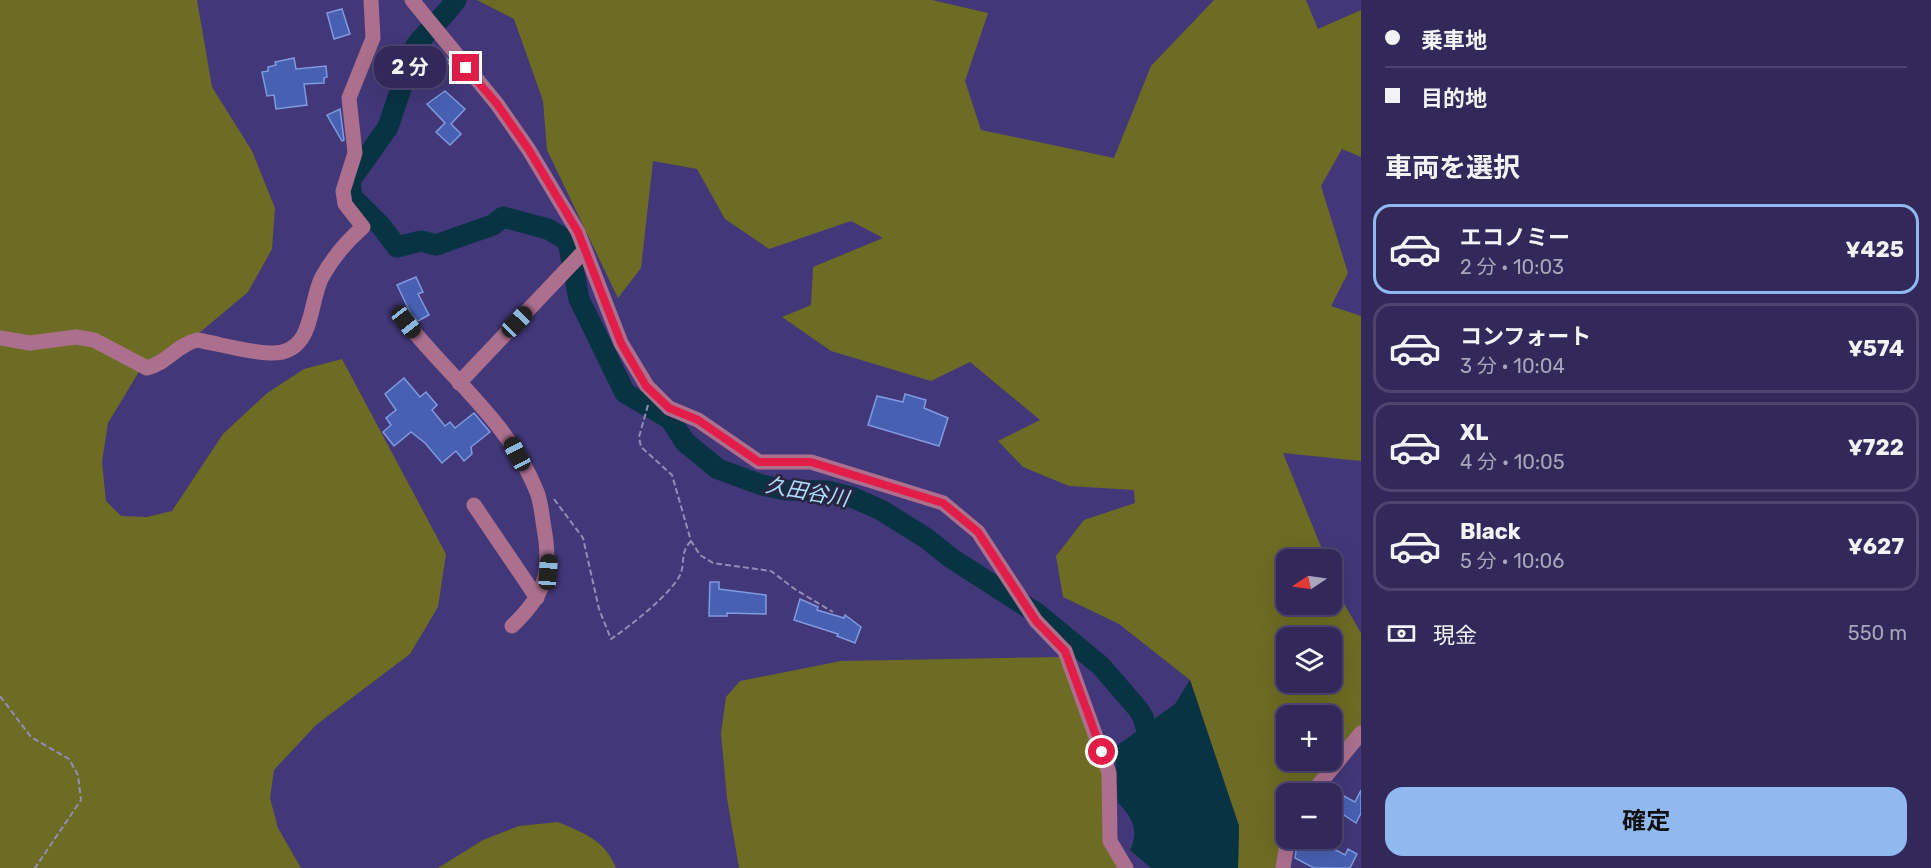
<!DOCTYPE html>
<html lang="ja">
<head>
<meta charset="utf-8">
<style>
	:root { --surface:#32295a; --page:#3d3563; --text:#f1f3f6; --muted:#a8a6bb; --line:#4d4570; --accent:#90b9f0 }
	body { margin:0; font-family:Rubik,"Noto Sans JP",sans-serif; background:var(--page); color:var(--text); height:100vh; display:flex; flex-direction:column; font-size:22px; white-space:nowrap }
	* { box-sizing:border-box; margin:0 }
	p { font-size:20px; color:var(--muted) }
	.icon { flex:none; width:33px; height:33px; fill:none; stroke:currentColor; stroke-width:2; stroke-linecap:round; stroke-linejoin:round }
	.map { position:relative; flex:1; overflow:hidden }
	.details { display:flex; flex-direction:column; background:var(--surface); width:570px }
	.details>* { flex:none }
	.guide { display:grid; align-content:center; height:132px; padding:0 24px; background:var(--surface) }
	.needle { width:39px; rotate:257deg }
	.fabs { position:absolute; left:1276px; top:549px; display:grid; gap:12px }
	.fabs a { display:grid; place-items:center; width:66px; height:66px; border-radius:12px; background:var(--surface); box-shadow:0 6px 24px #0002,0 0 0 2px var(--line); font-size:30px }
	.end { position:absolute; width:27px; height:27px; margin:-14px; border:8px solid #e11d48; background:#fff; box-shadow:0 0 0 3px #fff }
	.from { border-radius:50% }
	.bubble { position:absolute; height:42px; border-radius:18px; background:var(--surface); box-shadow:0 6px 24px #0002,0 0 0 2px var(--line); font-size:20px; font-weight:700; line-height:42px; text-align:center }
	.car { position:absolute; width:18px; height:36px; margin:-18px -9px; border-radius:8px; box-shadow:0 0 4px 2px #0007; background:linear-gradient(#222 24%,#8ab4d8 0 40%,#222 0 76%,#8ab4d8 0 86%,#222 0) }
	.guide b { display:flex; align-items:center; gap:21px; height:57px; font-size:22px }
	.guide b+b { border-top:2px solid var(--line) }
	.guide i { width:15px; height:15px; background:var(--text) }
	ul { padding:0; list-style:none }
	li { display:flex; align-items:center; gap:18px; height:90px; margin:0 12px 9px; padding:0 12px; border:3px solid var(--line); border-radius:18px }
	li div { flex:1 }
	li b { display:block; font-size:22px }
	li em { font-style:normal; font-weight:700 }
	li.current { border-color:var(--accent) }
	li>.icon { width:54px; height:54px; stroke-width:1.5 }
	h2 { padding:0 24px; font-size:27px; line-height:72px }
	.pay { display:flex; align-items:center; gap:15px; height:66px; padding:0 24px; font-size:22px }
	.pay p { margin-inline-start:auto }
	.button { display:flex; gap:12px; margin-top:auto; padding:12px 24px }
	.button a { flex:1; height:69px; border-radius:18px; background:var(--accent); color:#111; font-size:24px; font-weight:700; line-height:69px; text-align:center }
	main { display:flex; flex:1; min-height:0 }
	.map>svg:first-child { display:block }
	.green { fill:#6d6c24; fill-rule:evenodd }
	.water { fill:#083343 }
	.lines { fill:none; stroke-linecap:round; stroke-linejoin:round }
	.river { stroke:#083343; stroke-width:21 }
	.building { fill:#4760b2; stroke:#809ae0; stroke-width:1.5 }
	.path { stroke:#938db9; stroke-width:2; stroke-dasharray:6 3; stroke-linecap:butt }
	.minor { stroke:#ac708e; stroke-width:15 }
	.route { stroke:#e11d48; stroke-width:8 }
	.labels { text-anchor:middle; stroke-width:5; stroke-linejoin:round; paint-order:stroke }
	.water-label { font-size:21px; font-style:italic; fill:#abe1fa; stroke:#292543 }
</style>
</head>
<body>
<main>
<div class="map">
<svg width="1361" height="868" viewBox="0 0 1361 868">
	<rect width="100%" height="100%" fill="#423778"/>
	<!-- green -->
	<path class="green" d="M0 0H197L212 87 252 151 275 208 272 249 248 292 198 334 140 370 108 423 102 462 106 501 121 516 147 517 172 511 223 434 266 394 304 369 342 359 446 554 438 607 410 654 316 725 274 770 270 798 278 828 301 868H0Z
		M477 0H932L988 13 965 81 981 130 1114 158 1151 66 1214 0H1306L1318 29 1361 10V157L1342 149 1321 186 1348 273 1331 306 1361 316V461L1283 453 1326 559 1287 560V604H1332V575L1343 602 1361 633V725L1307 793 1287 794V819L1279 829V868H1238L1239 826 1190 680 1119 624 1063 597 1056 556 1084 520 1135 503 1134 490 1069 486 1023 467 998 441 1040 420 970 362 931 381 831 351 782 317 811 305 813 267 883 238 851 221 769 249 725 219 697 169 653 161 641 268 618 298 547 150 543 101 514 19ZM1287 638H1332V682H1287ZM1287 716H1332V760H1287Z
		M1062 657 1105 768 1118 868H739L727 798 721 733 726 697 740 681 841 661Z
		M558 822C584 833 605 840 616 868H438L483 840 519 826Z"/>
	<!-- water -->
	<path class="water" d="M1190 680 1239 826 1238 868H1151L1130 850C1139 831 1133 817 1118 803L1115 747 1175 704Z"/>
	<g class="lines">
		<!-- river -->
		<path class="river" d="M456 0C444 18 427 30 415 47L388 127 350 181 352 197 381 226 397 247 421 241 436 245 493 225 503 217 548 229 568 241 579 299 625 393 670 419 685 442 718 469 762 485 786 490 827 491 854 498 881 510 926 538 951 558 1038 614 1101 666 1138 709 1143 717 1153 752"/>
	</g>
	<!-- building -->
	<path class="building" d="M342 9 350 34 334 39 327 13Z
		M429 48 436 55 440 50 450 62 432 80 422 71 426 67 419 59Z
		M294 58 296 69 326 66 327 77 324 78V83L304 84 307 105 276 109 274 95 267 96 262 72 268 71V67L276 65 275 62Z
		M445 91 465 109 451 124 461 134 450 145 436 132 445 123 427 104Z
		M340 109 344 140 342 141 327 115Z
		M416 277 423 292 418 294 429 315 418 321 411 314 397 285Z
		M404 378 420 397 426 392 437 405 432 410 445 426 450 422 455 428 474 413 490 432 471 447 472 454 464 461 456 451 442 463 425 443 411 432 394 446 383 432 391 425 386 418 396 410 385 394Z
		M905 394 926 400 924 408 948 418 939 446 868 425 877 396 903 402Z
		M710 582H719V589L766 595V614L727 613V616H709Z
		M800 599 818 607 817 610 844 618 845 615 861 627 855 643 837 636 838 634 794 620Z
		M1332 790 1355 802 1361 790V813L1356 823 1332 807Z
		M1298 838H1314L1345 855 1348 849 1357 854 1350 868H1314L1295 858Z"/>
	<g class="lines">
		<!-- path -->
		<path class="path" d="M648 405 639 437 641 447 672 475 691 541 700 555 713 563 771 571 796 590 833 612
			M554 499 583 538 599 609 611 639C629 627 671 594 680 575 686 562 679 554 691 541
			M0 696 31 737 69 759 78 775 81 800 35 868"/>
		<!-- minor -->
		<path class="minor" d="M412 0 497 104 529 150 578 232 621 343 647 386 669 408 698 420 759 462H811L943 503 978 532 1036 621 1065 651 1109 773 1110 841 1126 868
			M406 322C451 379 509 422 537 492 541 502 542 516 544 528 552 572 545 595 512 626
			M0 338 30 343 76 337 94 340 147 368C167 363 177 345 197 340 220 344 246 352 270 353 315 355 308 304 322 277 332 259 348 240 363 227L345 204 343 191 355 153 349 98 373 38 371 0
			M459 383 585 250
			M474 505 537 598
			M1311 794 1361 733
			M1283 868 1288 838"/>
	</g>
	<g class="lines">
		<!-- route -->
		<path class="route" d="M466 68 497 104 529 150 578 232 621 343 646 386 669 408 698 420 759 462H811L943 503 978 532 1036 621 1065 651 1102 752"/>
	</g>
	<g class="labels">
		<!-- water labels -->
		<g class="water-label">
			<text transform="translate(807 492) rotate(10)" y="7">久田谷川</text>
		</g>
	</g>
</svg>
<div class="fabs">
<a><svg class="needle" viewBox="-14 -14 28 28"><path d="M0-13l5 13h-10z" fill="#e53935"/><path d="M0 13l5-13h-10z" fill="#a8a6bb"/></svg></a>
<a><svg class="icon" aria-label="layers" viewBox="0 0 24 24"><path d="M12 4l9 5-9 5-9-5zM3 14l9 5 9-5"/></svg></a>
<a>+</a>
<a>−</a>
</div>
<i class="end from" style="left:1102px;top:752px"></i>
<i class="end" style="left:466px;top:68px"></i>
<div class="bubble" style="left:374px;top:46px;width:72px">2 分</div>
<i class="car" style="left:406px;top:322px;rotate:142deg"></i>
<i class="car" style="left:517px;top:322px;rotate:44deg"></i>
<i class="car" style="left:517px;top:454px;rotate:332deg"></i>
<i class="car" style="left:548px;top:572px;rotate:4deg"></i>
</div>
<section class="details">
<div class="guide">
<b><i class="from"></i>乗車地</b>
<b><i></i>目的地</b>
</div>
<h2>車両を選択</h2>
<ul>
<li class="current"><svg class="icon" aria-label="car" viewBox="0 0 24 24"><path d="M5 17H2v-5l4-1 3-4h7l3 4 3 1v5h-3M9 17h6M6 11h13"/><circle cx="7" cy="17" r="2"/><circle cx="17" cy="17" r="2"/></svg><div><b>エコノミー</b><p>2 分 · 10:03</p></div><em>¥425</em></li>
<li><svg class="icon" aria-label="car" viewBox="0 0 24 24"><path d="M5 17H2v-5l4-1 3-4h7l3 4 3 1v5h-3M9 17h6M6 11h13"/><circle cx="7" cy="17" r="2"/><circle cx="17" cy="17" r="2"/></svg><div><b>コンフォート</b><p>3 分 · 10:04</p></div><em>¥574</em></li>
<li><svg class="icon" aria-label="car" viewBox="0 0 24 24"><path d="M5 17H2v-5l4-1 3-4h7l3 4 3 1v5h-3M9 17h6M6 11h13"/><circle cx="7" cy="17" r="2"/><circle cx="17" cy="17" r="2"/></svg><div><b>XL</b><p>4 分 · 10:05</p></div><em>¥722</em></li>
<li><svg class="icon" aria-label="car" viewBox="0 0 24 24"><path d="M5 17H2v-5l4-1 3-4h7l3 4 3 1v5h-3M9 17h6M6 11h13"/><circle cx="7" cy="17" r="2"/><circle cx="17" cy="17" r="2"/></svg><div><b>Black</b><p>5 分 · 10:06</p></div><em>¥627</em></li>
</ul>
<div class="pay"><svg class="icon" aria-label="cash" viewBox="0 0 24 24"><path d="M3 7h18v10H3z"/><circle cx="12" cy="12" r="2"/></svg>現金<p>550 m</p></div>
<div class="button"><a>確定</a></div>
</section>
</main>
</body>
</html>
